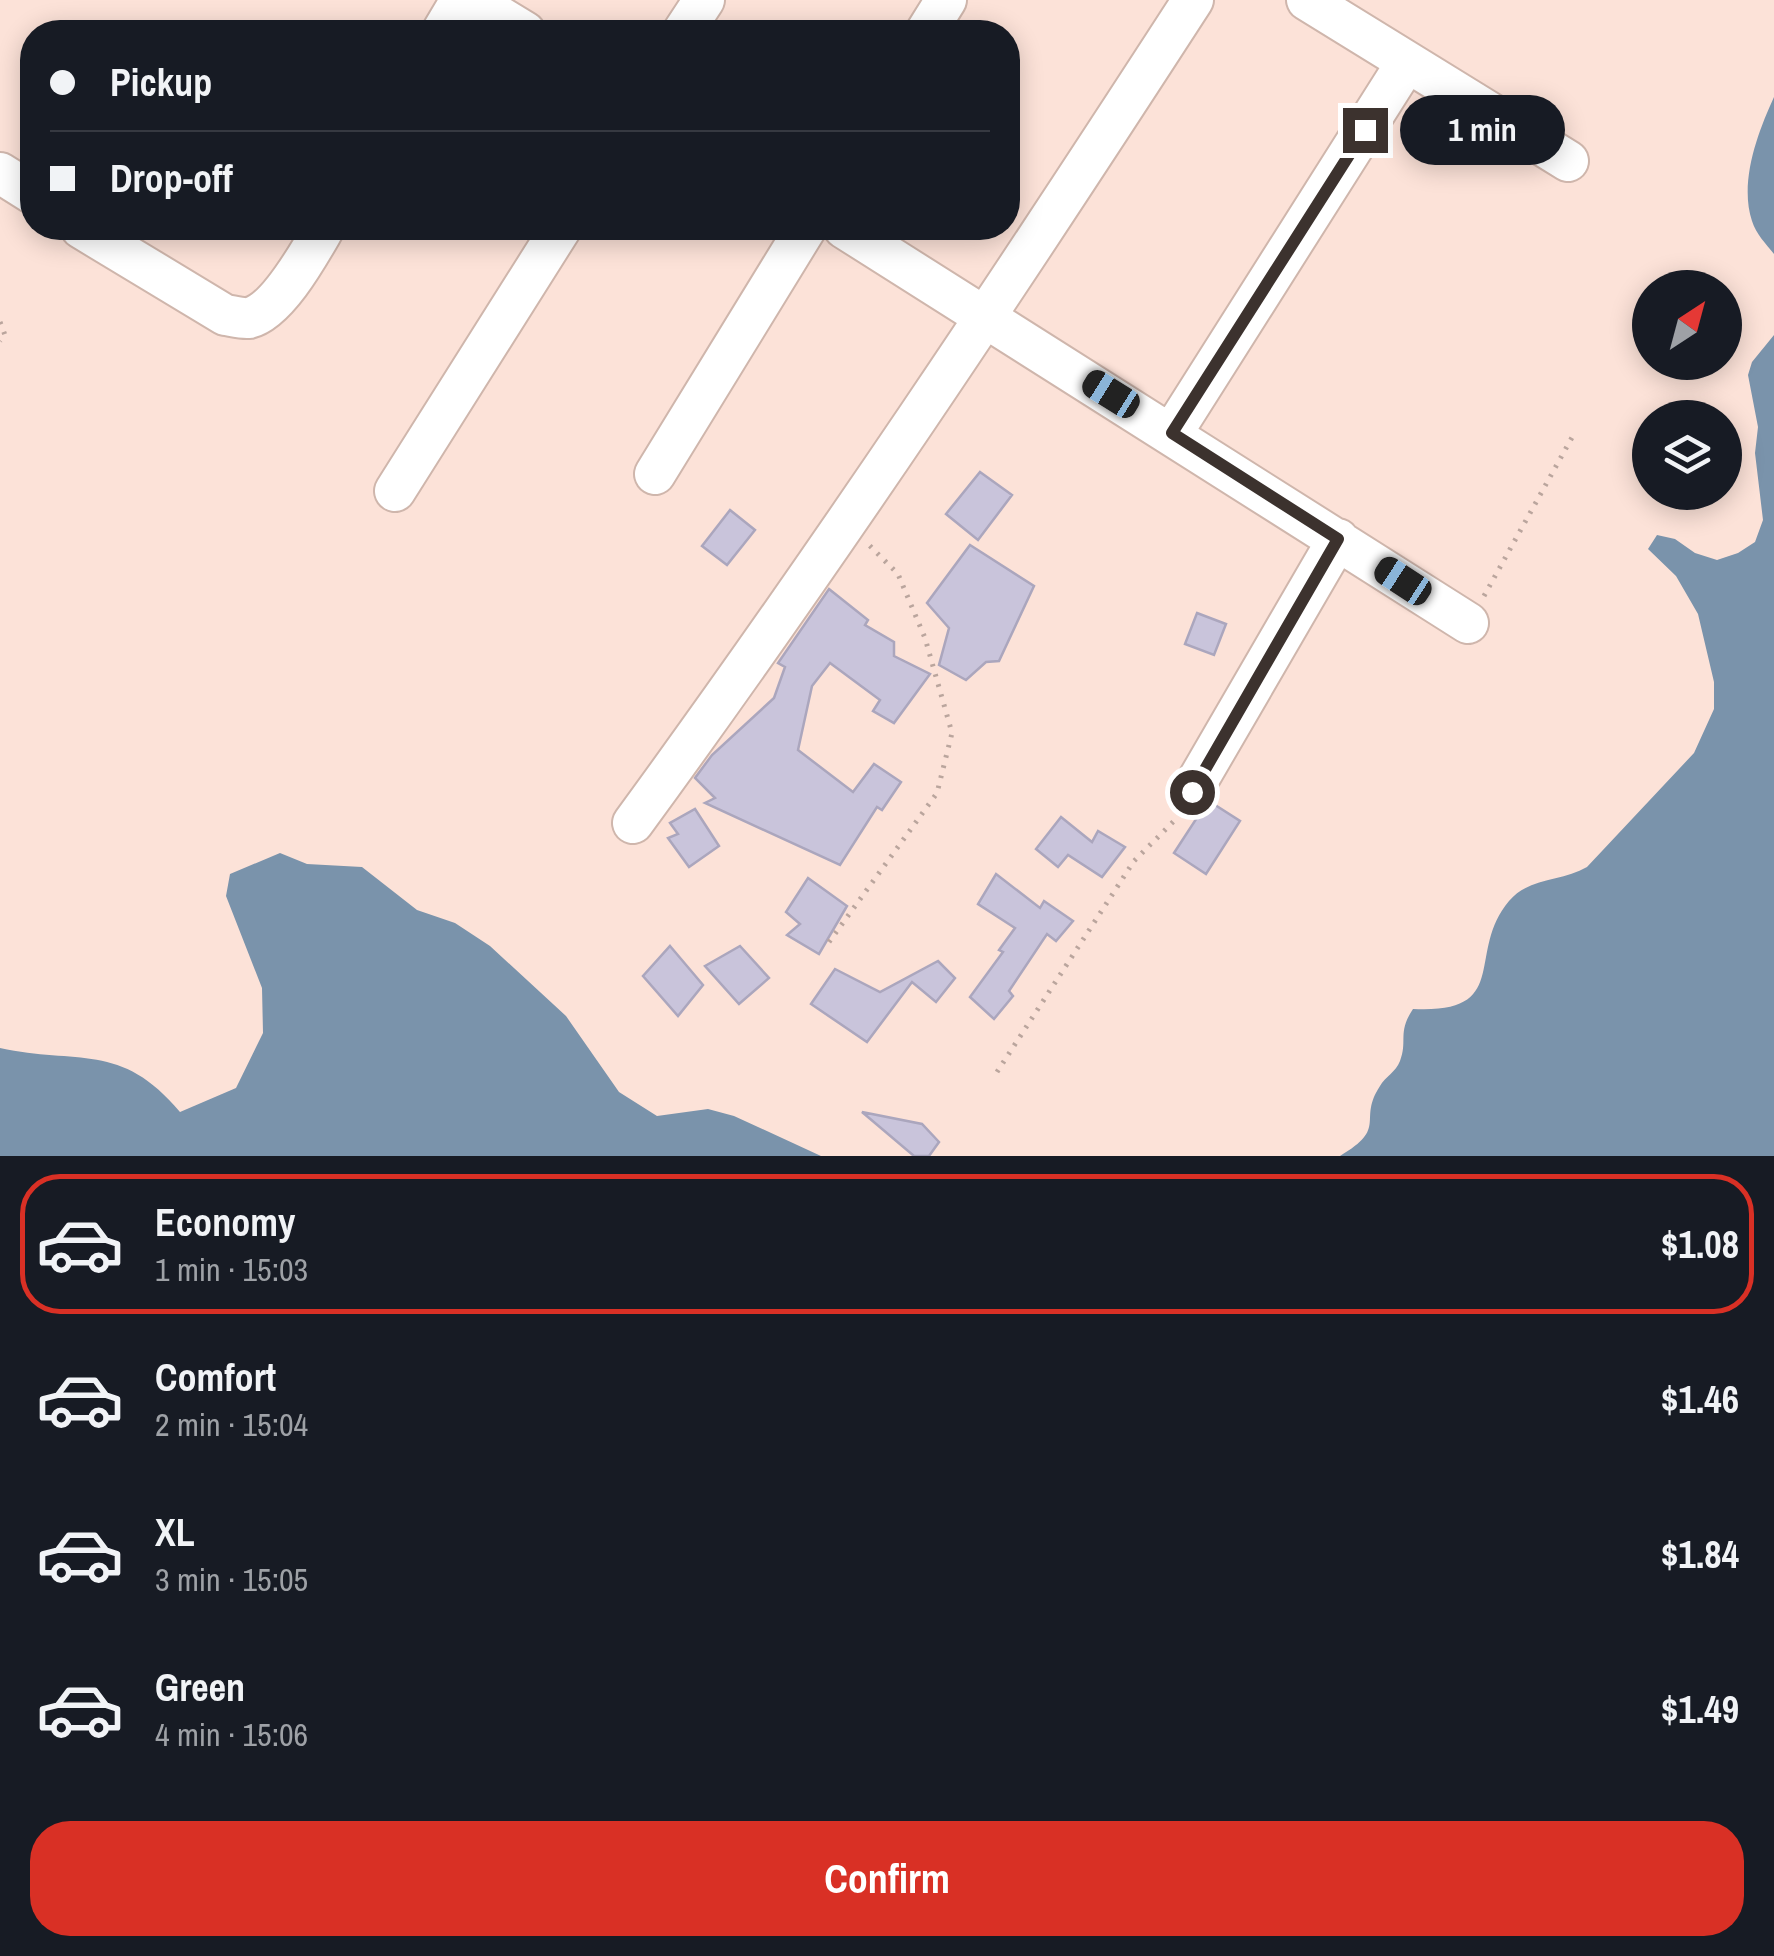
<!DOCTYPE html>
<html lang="en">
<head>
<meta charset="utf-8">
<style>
	:root { --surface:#171b24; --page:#20242c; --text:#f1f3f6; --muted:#9ea1a6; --line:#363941; --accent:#d93025 }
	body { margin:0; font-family:"Archivo Narrow",sans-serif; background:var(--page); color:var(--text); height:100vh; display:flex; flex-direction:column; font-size:38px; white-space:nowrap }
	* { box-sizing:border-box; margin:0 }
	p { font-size:32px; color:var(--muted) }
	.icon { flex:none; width:55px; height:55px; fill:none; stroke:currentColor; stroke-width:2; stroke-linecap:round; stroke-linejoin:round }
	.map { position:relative; height:1156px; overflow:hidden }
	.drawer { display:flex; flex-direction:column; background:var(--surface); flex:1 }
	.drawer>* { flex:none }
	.guide { position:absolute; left:20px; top:20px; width:1000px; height:220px; border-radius:40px; box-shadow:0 5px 25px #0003; display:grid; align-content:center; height:220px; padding:0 30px; background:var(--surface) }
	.needle { width:65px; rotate:36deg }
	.fabs { position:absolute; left:1632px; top:270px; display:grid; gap:20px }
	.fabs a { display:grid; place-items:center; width:110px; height:110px; border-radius:50%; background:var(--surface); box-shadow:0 5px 25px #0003; font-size:50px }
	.end { position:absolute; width:45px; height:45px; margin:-22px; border:12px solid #3c322e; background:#fff; box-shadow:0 0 0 5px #fff }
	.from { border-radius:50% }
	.bubble { position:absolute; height:70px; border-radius:35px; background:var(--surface); box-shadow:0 5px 25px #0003; font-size:32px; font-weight:700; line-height:70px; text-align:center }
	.car { position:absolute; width:30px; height:60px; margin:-30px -15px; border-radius:12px; box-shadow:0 0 8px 2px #0007; background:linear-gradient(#222 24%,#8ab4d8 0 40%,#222 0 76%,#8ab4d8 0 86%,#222 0) }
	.guide b { display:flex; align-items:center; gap:35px; height:95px; font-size:38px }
	.guide b+b { border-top:2px solid var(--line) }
	.guide i { width:25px; height:25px; background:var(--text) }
	ul { padding:18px 0 0; list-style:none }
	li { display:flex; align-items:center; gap:30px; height:140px; margin:0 20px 15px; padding:0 10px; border:5px solid transparent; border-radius:40px }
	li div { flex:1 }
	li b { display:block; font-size:38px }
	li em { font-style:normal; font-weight:700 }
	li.current { border-color:var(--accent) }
	li>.icon { width:90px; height:90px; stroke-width:1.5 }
	.button { display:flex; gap:20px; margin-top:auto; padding:20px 30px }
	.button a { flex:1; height:115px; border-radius:40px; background:var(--accent); color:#fff; font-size:40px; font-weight:700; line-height:115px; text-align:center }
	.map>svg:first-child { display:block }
	.water { fill:#7a93ab }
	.building { fill:#c9c4db; stroke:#aba6bd; stroke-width:2.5 }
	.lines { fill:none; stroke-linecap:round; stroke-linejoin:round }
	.minor-casing { stroke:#cfb6ac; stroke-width:44 }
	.path { stroke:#baa59d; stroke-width:5; stroke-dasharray:2.5 8; stroke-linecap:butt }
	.minor { stroke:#fff; stroke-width:40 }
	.route { stroke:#3c322e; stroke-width:12 }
</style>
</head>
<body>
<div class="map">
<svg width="1774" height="1156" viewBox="0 0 1774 1156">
	<rect width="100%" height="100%" fill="#fce2d8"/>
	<!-- water -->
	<path class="water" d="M1774 97V254C1766 244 1756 234 1752 221 1739 182 1758 132 1774 97Z
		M1774 335V1156H1340C1389 1127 1357 1121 1380 1086 1385 1077 1396 1072 1400 1061 1408 1040 1397 1033 1413 1009 1513 1014 1465 953 1509 901 1529 877 1562 882 1587 867L1694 753 1714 709V682L1698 614 1676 576 1648 549 1657 535 1675 539 1695 553 1717 560 1738 553 1755 542 1763 520 1755 453 1758 427 1748 375 1752 362Z
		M280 853 307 864 362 867 417 910 455 923 490 946 566 1016 619 1092 657 1116 708 1109 734 1116 821 1156H0V1048C77 1065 121 1041 180 1112L236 1088 263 1033 262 988 226 896 230 874Z"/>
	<!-- building -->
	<path class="building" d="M980 472 1012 495 978 540 946 514Z
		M730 510 755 530 727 565 702 546Z
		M970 545 1034 586 999 661 986 662 966 680 939 665 949 628 927 603Z
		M829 589 868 620 865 625 894 642V656L930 674 894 723 873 711 880 700 830 663 812 686 798 750 853 792 874 764 901 782 882 810 877 807 840 865 705 803 715 798 695 778 712 755 774 698 785 667 778 663Z
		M1197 613 1226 624 1214 655 1185 644Z
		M1212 803 1240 821 1206 874 1174 853 1200 813Z
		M695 809 719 846 689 867 668 838 678 834 670 823Z
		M1061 817 1092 842 1098 831 1125 847 1102 877 1068 855 1058 867 1036 849Z
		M996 874 1040 908 1044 901 1073 921 1056 941 1047 934 1009 991 1013 996 994 1019 970 997 1003 952 999 950 1015 928 978 904Z
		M808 878 847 906 819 954 787 935 800 924 786 912Z
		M670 946 703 985 678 1016 643 976Z
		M740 946 769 978 739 1004 705 966Z
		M938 961 955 978 936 1002 912 982 867 1042 811 1004 835 969 880 992Z
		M862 1112 922 1124 939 1142 929 1156H914Z"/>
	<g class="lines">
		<defs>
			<path id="minor" d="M472 0 525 32
				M1307 0 1568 161
				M442 32 461 0
				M683 32 704 0
				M926 32 946 0
				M0 173 32 193
				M81 228 225 315C232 316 243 319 249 318 278 311 310 252 324 228
				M844 228 1468 623
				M1172 433 1407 62
				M655 474 806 228
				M395 491 561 228
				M1191 792 1338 539
				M633 823C829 555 1013 278 1193 0"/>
		</defs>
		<!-- minor casing -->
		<use href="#minor" class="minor-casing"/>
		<!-- path -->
		<path class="path" d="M0 322 5 335 0 341
			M1484 596 1575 432
			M829 942 937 793 952 733 925 638 898 574 869 545
			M997 1072 1134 861 1176 819"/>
		<!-- minor -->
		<use href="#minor" class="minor"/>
	</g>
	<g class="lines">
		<!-- route -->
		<path class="route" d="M1192 792 1338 539 1172 433 1365 130"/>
	</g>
</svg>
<div class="fabs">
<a><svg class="needle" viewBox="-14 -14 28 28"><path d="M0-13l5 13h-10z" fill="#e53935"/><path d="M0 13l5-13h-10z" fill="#9ea1a6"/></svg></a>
<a><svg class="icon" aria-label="layers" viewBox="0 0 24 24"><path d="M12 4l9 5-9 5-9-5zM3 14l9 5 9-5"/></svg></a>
</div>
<i class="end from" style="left:1192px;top:792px"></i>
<i class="end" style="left:1365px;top:130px"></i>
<div class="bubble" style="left:1400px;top:95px;width:165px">1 min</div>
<i class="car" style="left:1111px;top:394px;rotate:302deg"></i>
<i class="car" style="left:1403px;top:581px;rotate:303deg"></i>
<div class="guide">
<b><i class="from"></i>Pickup</b>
<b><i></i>Drop-off</b>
</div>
</div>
<section class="drawer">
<ul>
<li class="current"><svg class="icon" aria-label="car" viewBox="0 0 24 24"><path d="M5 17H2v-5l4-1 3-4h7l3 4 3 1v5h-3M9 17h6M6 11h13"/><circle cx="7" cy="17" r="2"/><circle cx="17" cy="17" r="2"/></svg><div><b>Economy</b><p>1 min · 15:03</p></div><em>$1.08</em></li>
<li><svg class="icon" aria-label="car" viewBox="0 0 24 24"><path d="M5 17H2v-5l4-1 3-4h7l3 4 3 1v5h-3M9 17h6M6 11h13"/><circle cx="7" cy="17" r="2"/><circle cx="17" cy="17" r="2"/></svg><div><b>Comfort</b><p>2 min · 15:04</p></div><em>$1.46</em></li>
<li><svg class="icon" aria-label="car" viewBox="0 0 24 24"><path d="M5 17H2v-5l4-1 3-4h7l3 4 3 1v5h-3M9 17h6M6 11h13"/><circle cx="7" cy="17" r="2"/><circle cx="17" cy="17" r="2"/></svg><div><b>XL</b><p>3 min · 15:05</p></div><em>$1.84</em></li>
<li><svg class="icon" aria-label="car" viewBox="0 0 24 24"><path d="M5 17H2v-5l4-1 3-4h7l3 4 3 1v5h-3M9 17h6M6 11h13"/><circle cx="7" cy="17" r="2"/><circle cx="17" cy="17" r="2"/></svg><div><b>Green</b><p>4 min · 15:06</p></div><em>$1.49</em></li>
</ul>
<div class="button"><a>Confirm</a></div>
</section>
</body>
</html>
